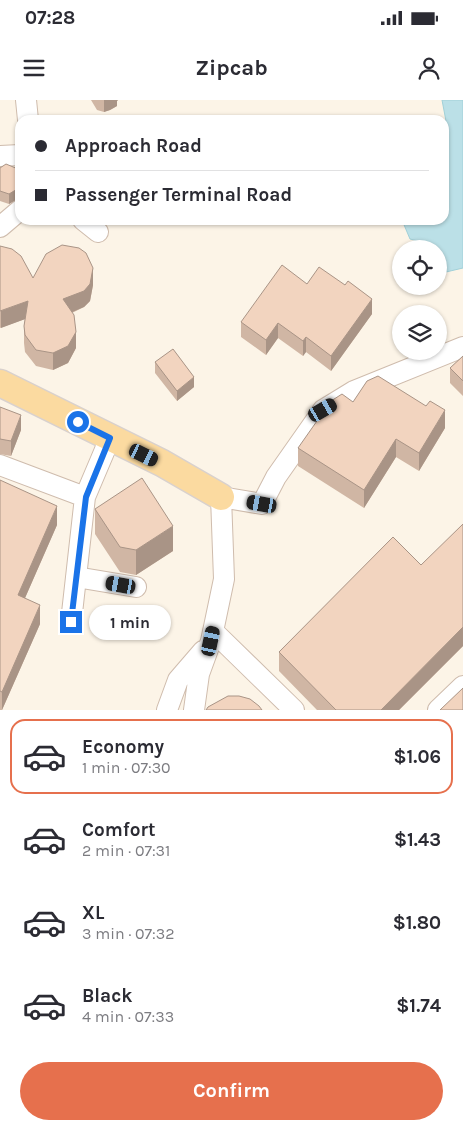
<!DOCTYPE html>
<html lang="en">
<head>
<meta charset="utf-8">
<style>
	:root { --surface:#fff; --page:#f7f7f7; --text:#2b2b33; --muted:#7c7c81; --line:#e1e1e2; --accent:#e6704d }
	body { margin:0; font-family:Karla,sans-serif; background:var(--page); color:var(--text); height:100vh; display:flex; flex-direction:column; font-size:19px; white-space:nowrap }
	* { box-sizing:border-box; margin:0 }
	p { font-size:16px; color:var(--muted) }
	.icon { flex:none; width:28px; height:28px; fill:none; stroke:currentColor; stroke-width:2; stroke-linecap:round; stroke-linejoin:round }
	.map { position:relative; height:610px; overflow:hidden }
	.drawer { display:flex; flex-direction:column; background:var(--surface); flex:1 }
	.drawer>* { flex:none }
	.banner { position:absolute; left:15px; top:15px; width:434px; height:110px; border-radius:15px; box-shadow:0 1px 4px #0004; display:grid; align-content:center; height:110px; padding:0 20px; background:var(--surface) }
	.buttons { position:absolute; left:392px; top:140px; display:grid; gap:10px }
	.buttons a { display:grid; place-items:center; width:55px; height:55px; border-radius:50%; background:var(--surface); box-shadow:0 1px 4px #0004; font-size:25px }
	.end { position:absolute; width:22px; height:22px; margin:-11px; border:6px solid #1a73e8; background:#fff; box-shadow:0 0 0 2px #fff }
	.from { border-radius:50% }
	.bubble { position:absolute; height:35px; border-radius:18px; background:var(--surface); box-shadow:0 1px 4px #0004; font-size:16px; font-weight:700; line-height:35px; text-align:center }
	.car { position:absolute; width:15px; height:30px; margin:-15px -8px; border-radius:6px; box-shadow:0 0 4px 1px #0007; background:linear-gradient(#222 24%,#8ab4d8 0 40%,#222 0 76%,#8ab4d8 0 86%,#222 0) }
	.banner b { display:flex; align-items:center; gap:18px; height:48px; font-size:19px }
	.banner b+b { border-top:1px solid var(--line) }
	.banner i { width:12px; height:12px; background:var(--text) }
	ul { padding:9px 0 0; list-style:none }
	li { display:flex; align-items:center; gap:15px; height:75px; margin:0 10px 8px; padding:0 10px; border:2px solid transparent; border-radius:15px }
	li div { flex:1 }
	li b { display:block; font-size:19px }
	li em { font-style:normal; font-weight:700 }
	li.on { border-color:var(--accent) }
	li>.icon { width:45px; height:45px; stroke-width:1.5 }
	.button { display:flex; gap:10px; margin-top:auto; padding:10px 20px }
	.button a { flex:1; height:58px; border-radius:30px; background:var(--accent); color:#fff; font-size:20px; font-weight:700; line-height:58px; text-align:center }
	.status { display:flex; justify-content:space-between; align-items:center; height:35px; padding:0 25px; background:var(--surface); direction:ltr }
	.status svg { height:14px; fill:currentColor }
	header { display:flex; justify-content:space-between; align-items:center; height:65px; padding:0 20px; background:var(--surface); font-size:22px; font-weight:700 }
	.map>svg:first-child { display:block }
	.water { fill:#bbe0e7; stroke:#a1d0d8 }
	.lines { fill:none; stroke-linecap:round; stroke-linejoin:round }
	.minor-casing { stroke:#cfbcad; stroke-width:22 }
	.major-casing { stroke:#d9d1cd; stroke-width:29 }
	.minor { stroke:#fff; stroke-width:20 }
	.major { stroke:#fbdaa0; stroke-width:26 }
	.wall { fill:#d0b6a4 }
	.shaded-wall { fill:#a99486 }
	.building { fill:#f2d4bf; stroke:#a99486 }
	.route { stroke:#1a73e8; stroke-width:6 }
</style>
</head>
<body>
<div class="status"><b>07:28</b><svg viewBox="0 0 49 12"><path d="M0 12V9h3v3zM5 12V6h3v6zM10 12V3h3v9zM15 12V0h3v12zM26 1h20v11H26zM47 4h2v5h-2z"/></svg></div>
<header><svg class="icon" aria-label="menu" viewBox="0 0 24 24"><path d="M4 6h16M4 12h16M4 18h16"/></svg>Zipcab<svg class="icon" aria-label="person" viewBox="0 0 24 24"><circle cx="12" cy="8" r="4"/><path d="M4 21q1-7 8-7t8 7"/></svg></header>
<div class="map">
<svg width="463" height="610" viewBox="0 0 463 610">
	<rect width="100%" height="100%" fill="#fcf4e7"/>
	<!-- water -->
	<path class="water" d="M442 0H463V168L446 172 439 163V149H427L422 142 410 139 402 120H444V22L446 21Z"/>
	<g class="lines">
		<defs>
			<path id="minor" d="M26 0 28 20
				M0 56 20 55
				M83 120 98 132
				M0 127 20 110
				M0 365 85 397
				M76 477 136 487
				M71 522 85 397 110 338
				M213 531 294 610
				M167 610 178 580 203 551
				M194 610 199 574 211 541 224 479 221 397 262 404 276 377 323 310 354 291 463 247
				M438 610 463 586"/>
			<path id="major" d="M0 283 162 363 221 397"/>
		</defs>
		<!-- minor casing -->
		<use href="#minor" class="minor-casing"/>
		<!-- major casing -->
		<use href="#major" class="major-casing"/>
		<!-- minor -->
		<use href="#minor" class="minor"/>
		<!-- major -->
		<use href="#major" class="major"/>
	</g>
	<!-- wall -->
	<path class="wall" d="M91 0H118L117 1V6L110 10 104 12 97 10Z
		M0 68 20 73V95L19 98 9 104 0 101Z
		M0 146 33 178 93 185 90 201 84 207 72 213 76 248 68 263 53 270 36 266 25 252 24 243V226L25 219 0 228Z
		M307 184 372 214 331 271 306 252 303 256 278 238 266 255 241 237V222Z
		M463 256V296L450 283V268Z
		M155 262 194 287 177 301 155 273Z
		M353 302 445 328 419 371 396 357 364 408 298 366V348Z
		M0 307 21 330 11 356 0 354Z
		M0 380 57 425 25 498 40 524 2 610H0Z
		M95 409 173 451 136 475 120 472 95 434Z
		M463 546 399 610H317L279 571V552Z"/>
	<!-- shaded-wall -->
	<path class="shaded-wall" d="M104 0H118L117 1V6L110 10 104 12Z
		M20 85V95L19 98 9 104V94Z
		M93 168V185L90 201 84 207 63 216V199Z
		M372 199V214L331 271V256Z
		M28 201V218L1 228V211Z
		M278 223V238L266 255V240Z
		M76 232V248L68 263 53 270V253Z
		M306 237V252L303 256V241Z
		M194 277V287L177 301V291Z
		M445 310V328L419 371V353Z
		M21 315V330L11 356V341Z
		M396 339V357L364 408V390Z
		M57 406V425L18 514V495Z
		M173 426V451L136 475V450Z
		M40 505V524L2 610V592Z
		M463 527V546L399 610H381Z"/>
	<!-- building -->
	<path class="building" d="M6 64 18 69 20 73V85L19 88 9 94 0 91V68Z
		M62 145 79 148 86 153 93 168 90 184 84 191 63 199 74 215 76 232 68 246 53 253 36 250 25 235 24 226 28 201 0 211V146L12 149 21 156 33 178 46 154Z
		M282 165 307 184 319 167 345 185 348 181 372 199 331 256 306 237 303 241 278 223 266 240 241 222Z
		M173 249 194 277 177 291 155 262Z
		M463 256V281L450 268Z
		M378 276 426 306 430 301 445 310 419 353 396 339 364 390 298 348 331 301 342 294 353 302 367 281Z
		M0 307 21 315 11 341 0 339Z
		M142 378 173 426 136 450 120 447 95 409Z
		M0 380 57 406 18 495 40 505 2 592 0 591Z
		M463 424V527L381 610H336L279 552 393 437 421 465Z
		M463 588V610H440Z
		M228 596H239L250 599 259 606 262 610H206L208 607Z"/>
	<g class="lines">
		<!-- route -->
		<path class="route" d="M71 522 86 397 110 338 78 322"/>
	</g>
</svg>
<div class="buttons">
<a><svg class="icon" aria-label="locate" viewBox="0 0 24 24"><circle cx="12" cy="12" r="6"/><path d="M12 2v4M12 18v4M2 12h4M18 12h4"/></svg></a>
<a><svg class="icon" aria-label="layers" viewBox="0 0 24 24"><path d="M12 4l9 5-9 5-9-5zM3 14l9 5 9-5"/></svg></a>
</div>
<i class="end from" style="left:78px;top:322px"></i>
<i class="end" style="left:71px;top:522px"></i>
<div class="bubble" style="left:89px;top:505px;width:82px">1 min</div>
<i class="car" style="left:323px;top:310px;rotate:60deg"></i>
<i class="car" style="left:144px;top:355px;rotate:116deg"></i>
<i class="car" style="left:262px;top:404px;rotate:280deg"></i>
<i class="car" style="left:121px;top:485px;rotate:280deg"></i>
<i class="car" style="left:211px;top:541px;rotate:12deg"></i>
<div class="banner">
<b><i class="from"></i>Approach Road</b>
<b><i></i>Passenger Terminal Road</b>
</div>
</div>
<section class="drawer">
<ul>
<li class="on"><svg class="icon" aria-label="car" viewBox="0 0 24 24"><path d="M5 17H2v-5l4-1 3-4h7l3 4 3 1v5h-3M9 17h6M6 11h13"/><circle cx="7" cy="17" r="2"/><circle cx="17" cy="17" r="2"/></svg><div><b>Economy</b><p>1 min · 07:30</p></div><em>$1.06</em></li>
<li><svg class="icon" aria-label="car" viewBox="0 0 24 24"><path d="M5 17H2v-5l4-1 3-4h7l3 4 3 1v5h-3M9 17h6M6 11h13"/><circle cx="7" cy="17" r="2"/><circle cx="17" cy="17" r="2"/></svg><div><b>Comfort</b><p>2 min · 07:31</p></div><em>$1.43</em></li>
<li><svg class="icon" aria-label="car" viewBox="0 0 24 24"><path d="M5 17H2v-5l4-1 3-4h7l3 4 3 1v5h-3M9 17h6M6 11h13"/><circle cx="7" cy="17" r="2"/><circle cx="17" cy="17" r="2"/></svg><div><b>XL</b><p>3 min · 07:32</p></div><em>$1.80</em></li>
<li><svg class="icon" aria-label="car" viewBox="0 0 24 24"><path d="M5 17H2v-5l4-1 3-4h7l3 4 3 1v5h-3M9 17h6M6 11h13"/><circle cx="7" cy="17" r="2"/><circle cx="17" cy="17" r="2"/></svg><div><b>Black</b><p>4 min · 07:33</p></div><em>$1.74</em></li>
</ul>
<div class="button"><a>Confirm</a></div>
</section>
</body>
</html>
